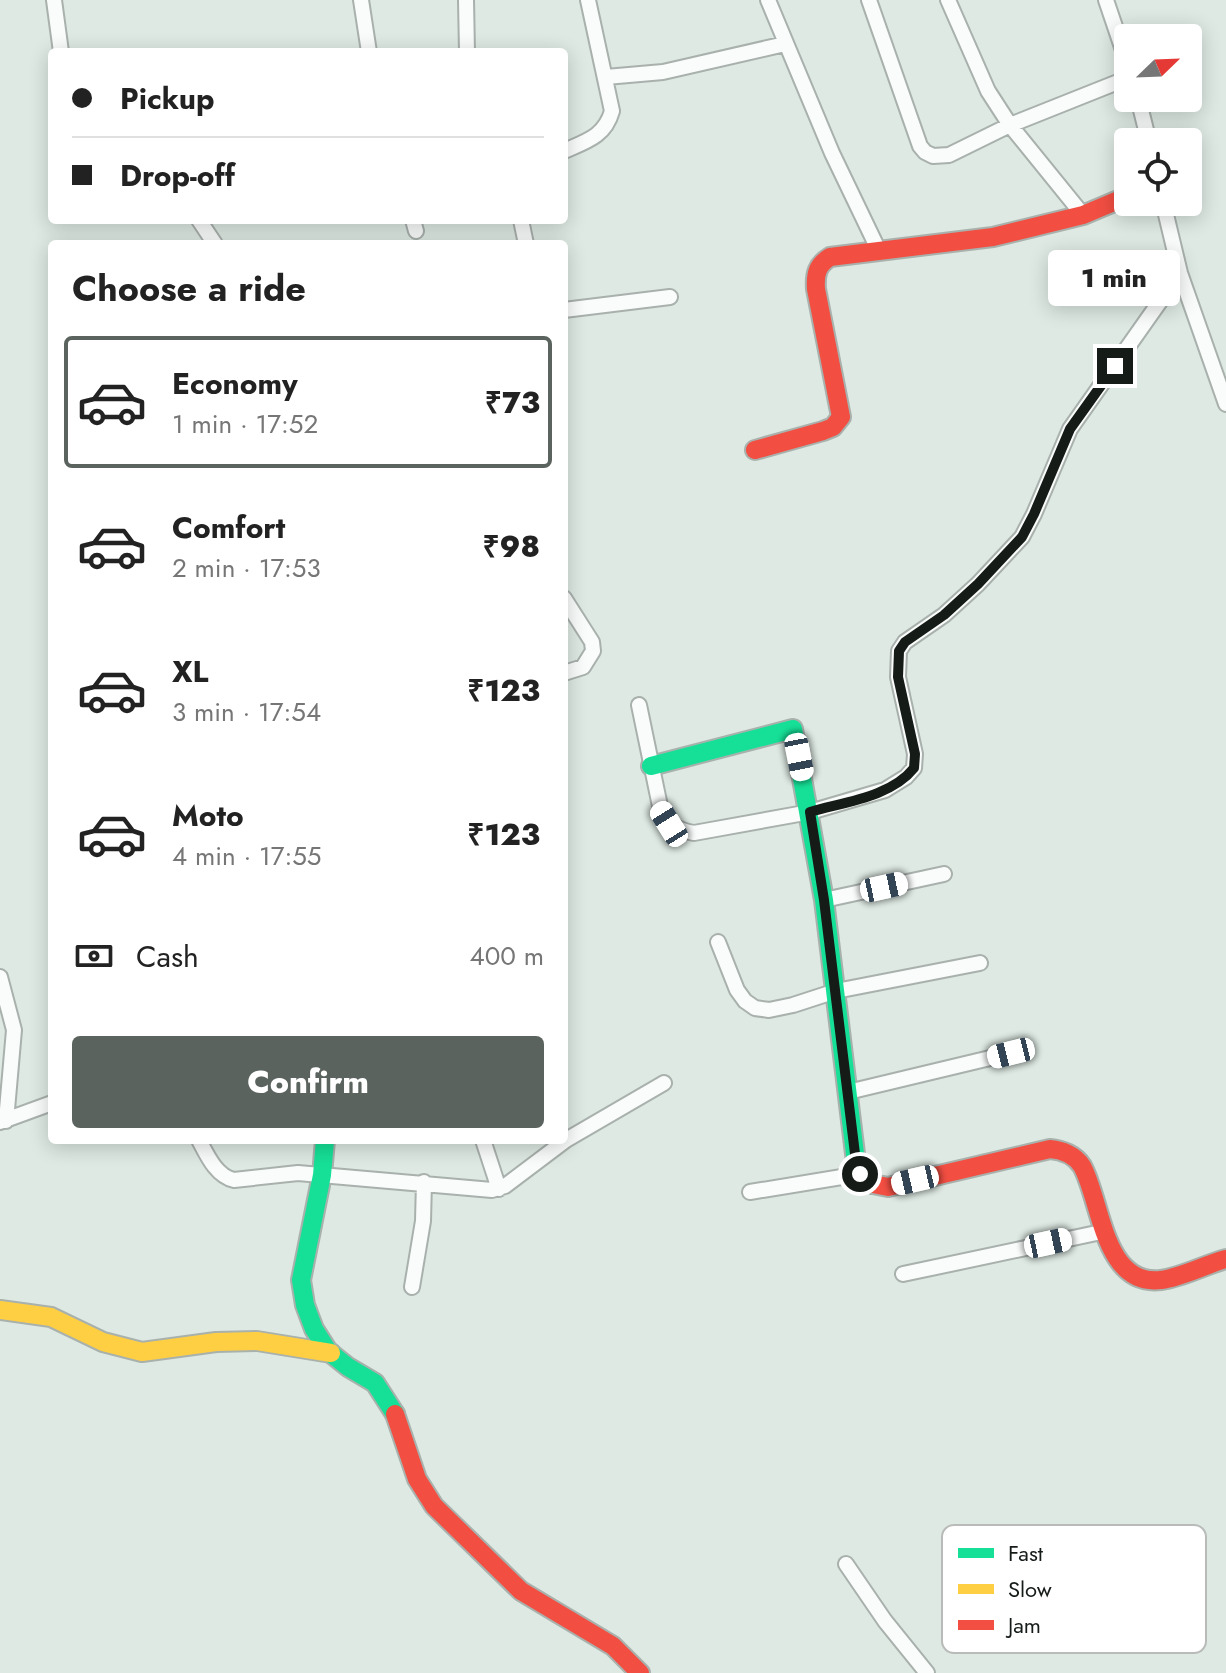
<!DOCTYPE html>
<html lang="en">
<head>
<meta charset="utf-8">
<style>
	:root { --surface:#fff; --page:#f6f6f6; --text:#222; --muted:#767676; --line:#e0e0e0; --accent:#5b635e }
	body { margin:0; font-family:Jost,sans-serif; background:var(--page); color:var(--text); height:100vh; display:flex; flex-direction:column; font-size:30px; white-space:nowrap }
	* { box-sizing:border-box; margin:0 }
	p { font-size:26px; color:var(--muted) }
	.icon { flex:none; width:44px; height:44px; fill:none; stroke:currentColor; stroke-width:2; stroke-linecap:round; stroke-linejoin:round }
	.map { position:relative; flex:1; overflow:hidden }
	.details { position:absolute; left:48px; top:240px; width:520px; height:904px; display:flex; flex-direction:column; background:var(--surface); border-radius:8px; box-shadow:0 4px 20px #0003 }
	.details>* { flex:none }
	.banner { position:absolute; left:48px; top:48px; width:520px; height:176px; border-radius:8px; box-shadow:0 4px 20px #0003; display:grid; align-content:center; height:176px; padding:0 24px; background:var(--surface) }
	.needle { width:52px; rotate:67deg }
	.tools { position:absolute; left:1114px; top:24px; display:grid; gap:16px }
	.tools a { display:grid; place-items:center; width:88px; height:88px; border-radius:8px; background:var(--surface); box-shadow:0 4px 20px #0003; font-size:40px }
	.end { position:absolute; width:36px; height:36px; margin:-18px; border:10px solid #151b17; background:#fff; box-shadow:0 0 0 4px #fff }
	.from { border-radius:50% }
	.bubble { position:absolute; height:56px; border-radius:8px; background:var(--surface); box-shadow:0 4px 20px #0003; font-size:26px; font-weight:800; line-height:56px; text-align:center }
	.car { position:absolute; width:24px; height:48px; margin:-24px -12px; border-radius:10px; box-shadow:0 0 6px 2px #0007; background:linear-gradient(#fff 24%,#345 0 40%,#fff 0 76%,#345 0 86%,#fff 0) }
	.banner b { display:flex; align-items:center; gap:28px; height:76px; font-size:30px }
	.banner b+b { border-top:2px solid var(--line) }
	.banner i { width:20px; height:20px; background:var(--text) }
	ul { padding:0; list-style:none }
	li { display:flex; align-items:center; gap:24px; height:132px; margin:0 16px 12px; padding:0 8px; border:4px solid transparent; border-radius:8px }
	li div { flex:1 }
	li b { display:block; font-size:30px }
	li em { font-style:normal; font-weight:800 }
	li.current { border-color:var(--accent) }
	li>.icon { width:72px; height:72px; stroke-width:1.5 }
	h2 { padding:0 24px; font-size:36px; line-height:96px }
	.pay { display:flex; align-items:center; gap:20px; height:88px; padding:0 24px; font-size:30px }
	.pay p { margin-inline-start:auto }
	.primary-button { display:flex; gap:16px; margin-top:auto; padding:16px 24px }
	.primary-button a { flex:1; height:92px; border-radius:8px; background:var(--accent); color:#fff; font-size:32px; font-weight:800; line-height:92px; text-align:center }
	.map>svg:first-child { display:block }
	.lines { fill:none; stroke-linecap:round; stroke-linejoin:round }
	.street-casing { stroke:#a9b1ad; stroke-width:18 }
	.fast-casing { stroke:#a9b1ad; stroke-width:22 }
	.slow-casing { stroke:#a9b1ad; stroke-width:22 }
	.jam-casing { stroke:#a9b1ad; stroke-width:22 }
	.street { stroke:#fafcfb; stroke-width:14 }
	.fast { stroke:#16e098; stroke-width:18 }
	.slow { stroke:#ffcf43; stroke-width:18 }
	.jam { stroke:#f24e42; stroke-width:18 }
	.route { stroke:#151b17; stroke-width:10 }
	.key { fill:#fff; stroke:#b9bbb9; stroke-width:2 }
	.key-label { font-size:22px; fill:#151b17 }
</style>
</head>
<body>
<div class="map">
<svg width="1226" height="1673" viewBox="0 0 1226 1673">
	<rect width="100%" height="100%" fill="#dee9e3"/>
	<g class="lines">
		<defs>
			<path id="street" d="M54 0 61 52
				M361 0 369 52
				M466 0 467 52
				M768 0 832 153 879 251
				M869 0 920 146 925 152 933 156 949 155 1010 125 1128 78
				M948 0 988 91 1010 125 1083 215
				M1106 0 1128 65
				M606 77 663 72 785 44
				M1138 98 1149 142
				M564 151C587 141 605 136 612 111L588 0
				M1163 202 1180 273 1226 404
				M199 220 215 244
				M413 220 416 231
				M521 220 526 244
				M564 310 670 297
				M564 598 592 642 593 651 583 667 564 673
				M639 705 661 811C670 825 677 830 694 833L810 812 885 790 906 777 914 768 915 754 898 677 899 651 905 642 944 615 978 584 1022 537 1034 514 1070 429 1180 273
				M824 900 944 874
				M718 942 737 990 745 1001 755 1008 769 1010 793 1005 836 991 980 963
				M0 977 14 1030 6 1121
				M848 1092 1011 1053
				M0 1122 52 1103
				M199 1140C207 1155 216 1176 234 1180L298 1173 492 1190 505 1186 566 1140 664 1083
				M483 1140 499 1189
				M750 1192 860 1174
				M903 1274 1106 1231
				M412 1287 423 1221 424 1182
				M846 1564 885 1621 927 1673"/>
			<path id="fast" d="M651 766 793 729 824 900 856 1162 864 1178 873 1184
				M325 1140 322 1175 301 1280 305 1305 314 1329 328 1351 348 1367 375 1383 395 1414"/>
			<path id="slow" d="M0 1310 51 1317 103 1342 142 1352 216 1342 257 1341 331 1353"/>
			<path id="jam" d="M755 450 823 431 833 427 841 417 816 289C815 274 817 265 830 257L993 237 1083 215 1128 196
				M873 1184 888 1187 1050 1149C1062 1150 1075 1155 1082 1166 1101 1199 1103 1287 1161 1280 1183 1277 1204 1265 1226 1259
				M395 1414 417 1479 434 1506 521 1591 613 1646 640 1673"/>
		</defs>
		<!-- street casing -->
		<use href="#street" class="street-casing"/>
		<!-- fast casing -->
		<use href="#fast" class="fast-casing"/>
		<!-- slow casing -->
		<use href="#slow" class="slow-casing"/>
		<!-- jam casing -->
		<use href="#jam" class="jam-casing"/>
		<!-- street -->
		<use href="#street" class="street"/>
		<!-- fast -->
		<use href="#fast" class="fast"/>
		<!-- slow -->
		<use href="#slow" class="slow"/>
		<!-- jam -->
		<use href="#jam" class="jam"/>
	</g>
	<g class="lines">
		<!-- route -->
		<path class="route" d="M860 1174 856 1162 824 900 810 812C844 802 891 797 914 768L915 754 898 677 899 651 905 642 944 615 978 584 1022 537 1034 514 1070 429 1115 366"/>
	</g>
	<!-- legend -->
	<rect x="942" y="1525" width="264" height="128" rx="12" class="key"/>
	<rect x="958" y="1548" width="36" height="10" fill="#16e098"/>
	<rect x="958" y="1584" width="36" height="10" fill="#ffcf43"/>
	<rect x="958" y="1620" width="36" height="10" fill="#f24e42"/>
	<g class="key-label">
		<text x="1008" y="1561">Fast</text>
		<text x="1008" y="1597">Slow</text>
		<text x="1008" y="1633">Jam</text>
	</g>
</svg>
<div class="tools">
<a><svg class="needle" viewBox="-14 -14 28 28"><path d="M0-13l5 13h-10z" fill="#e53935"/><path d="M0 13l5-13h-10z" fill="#767676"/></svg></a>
<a><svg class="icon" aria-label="locate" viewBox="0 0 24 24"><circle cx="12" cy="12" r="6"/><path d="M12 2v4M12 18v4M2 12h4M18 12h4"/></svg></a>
</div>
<i class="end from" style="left:860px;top:1174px"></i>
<i class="end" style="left:1115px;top:366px"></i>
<div class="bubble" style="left:1048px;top:250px;width:132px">1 min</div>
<i class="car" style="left:799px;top:757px;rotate:169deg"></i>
<i class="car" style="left:669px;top:824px;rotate:328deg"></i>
<i class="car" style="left:884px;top:887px;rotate:78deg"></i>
<i class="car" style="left:1011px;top:1053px;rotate:256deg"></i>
<i class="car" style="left:915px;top:1180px;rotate:257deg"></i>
<i class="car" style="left:1048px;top:1243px;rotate:78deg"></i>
<div class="banner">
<b><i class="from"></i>Pickup</b>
<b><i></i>Drop-off</b>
</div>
<section class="details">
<h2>Choose a ride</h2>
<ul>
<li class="current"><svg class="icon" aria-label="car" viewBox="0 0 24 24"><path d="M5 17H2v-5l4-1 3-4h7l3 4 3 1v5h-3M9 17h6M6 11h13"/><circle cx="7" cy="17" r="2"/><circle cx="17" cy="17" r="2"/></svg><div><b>Economy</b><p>1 min · 17:52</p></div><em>₹73</em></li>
<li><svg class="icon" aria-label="car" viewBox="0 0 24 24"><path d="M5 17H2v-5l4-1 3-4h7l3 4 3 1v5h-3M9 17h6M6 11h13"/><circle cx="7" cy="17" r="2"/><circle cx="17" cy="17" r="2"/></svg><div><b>Comfort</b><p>2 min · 17:53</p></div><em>₹98</em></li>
<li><svg class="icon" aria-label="car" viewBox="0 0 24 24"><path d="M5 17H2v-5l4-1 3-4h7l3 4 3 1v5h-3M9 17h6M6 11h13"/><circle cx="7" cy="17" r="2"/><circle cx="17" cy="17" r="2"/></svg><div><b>XL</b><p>3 min · 17:54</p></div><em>₹123</em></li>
<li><svg class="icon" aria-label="car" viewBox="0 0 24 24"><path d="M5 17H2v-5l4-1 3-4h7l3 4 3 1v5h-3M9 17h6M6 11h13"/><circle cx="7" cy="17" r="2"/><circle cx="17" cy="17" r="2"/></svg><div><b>Moto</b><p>4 min · 17:55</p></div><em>₹123</em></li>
</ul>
<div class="pay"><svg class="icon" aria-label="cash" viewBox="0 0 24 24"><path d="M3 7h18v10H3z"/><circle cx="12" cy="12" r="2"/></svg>Cash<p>400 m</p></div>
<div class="primary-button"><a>Confirm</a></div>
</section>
</div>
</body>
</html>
